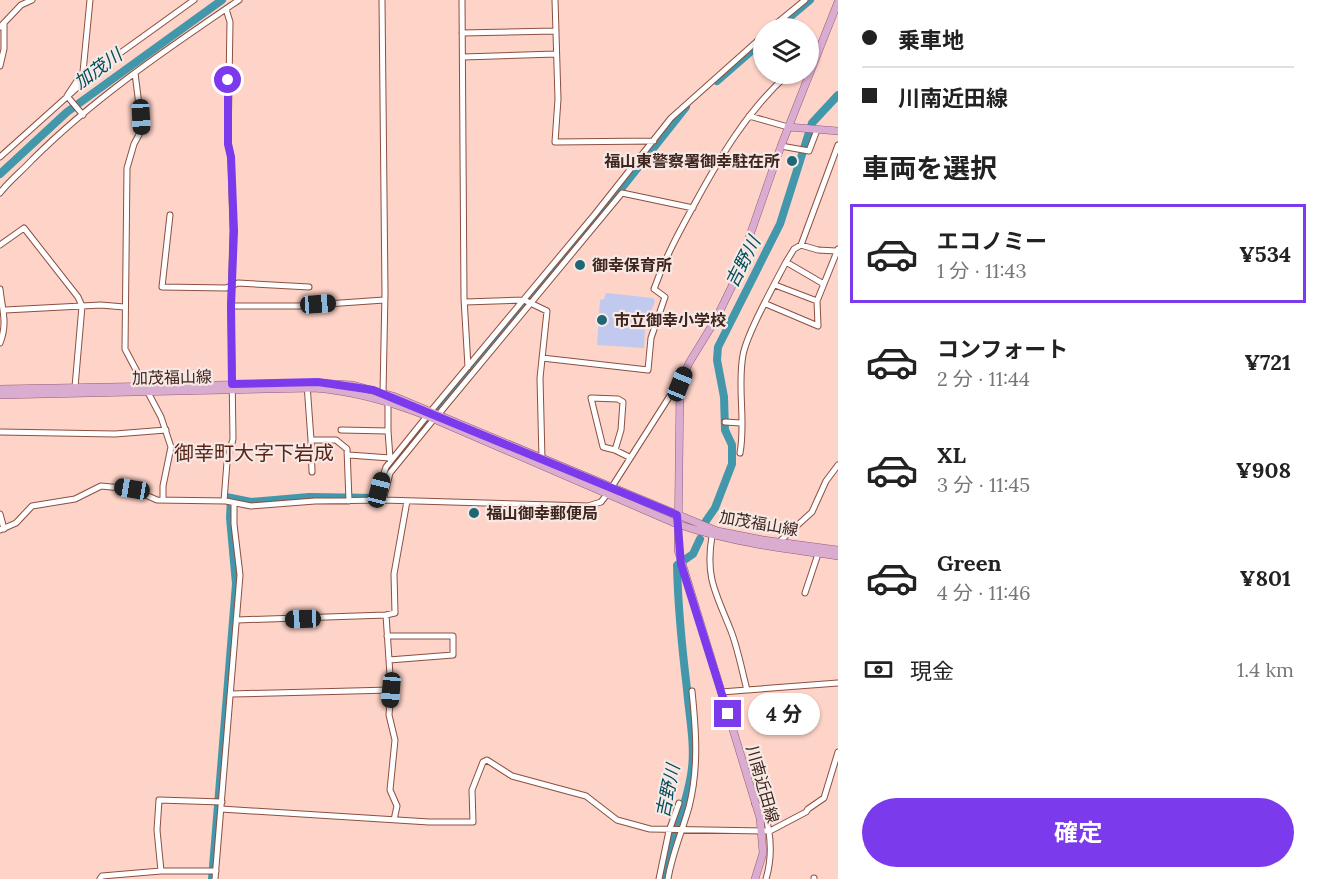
<!DOCTYPE html>
<html lang="ja">
<head>
<meta charset="utf-8">
<style>
	:root { --surface:#fff; --page:#f6f6f6; --text:#222; --muted:#767676; --line:#e0e0e0; --accent:#7c3aed }
	body { margin:0; font-family:Lora,"Noto Sans JP",serif; background:var(--page); color:var(--text); height:100vh; display:flex; flex-direction:column; font-size:22px; white-space:nowrap }
	* { box-sizing:border-box; margin:0 }
	p { font-size:20px; color:var(--muted) }
	.icon { flex:none; width:33px; height:33px; fill:none; stroke:currentColor; stroke-width:2; stroke-linecap:round; stroke-linejoin:round }
	.map { position:relative; flex:1; overflow:hidden }
	.sheet { display:flex; flex-direction:column; background:var(--surface); width:480px }
	.sheet>* { flex:none }
	.top-card { display:grid; align-content:center; height:132px; padding:0 24px; background:var(--surface) }
	.controls { position:absolute; left:753px; top:18px; display:grid; gap:12px }
	.controls a { display:grid; place-items:center; width:66px; height:66px; border-radius:50%; background:var(--surface); box-shadow:0 2px 4px #0004; font-size:30px }
	.end { position:absolute; width:27px; height:27px; margin:-14px; border:8px solid #7c3aed; background:#fff; box-shadow:0 0 0 3px #fff }
	.from { border-radius:50% }
	.bubble { position:absolute; height:42px; border-radius:21px; background:var(--surface); box-shadow:0 2px 4px #0004; font-size:20px; font-weight:700; line-height:42px; text-align:center }
	.car { position:absolute; width:18px; height:36px; margin:-18px -9px; border-radius:8px; box-shadow:0 0 4px 2px #0007; background:linear-gradient(#222 24%,#8ab4d8 0 40%,#222 0 76%,#8ab4d8 0 86%,#222 0) }
	.top-card b { display:flex; align-items:center; gap:21px; height:57px; font-size:22px }
	.top-card b+b { border-top:2px solid var(--line) }
	.top-card i { width:15px; height:15px; background:var(--text) }
	ul { padding:0; list-style:none }
	li { display:flex; align-items:center; gap:18px; height:99px; margin:0 12px 9px; padding:0 12px; border:3px solid transparent; border-radius:0px }
	li div { flex:1 }
	li b { display:block; font-size:22px }
	li em { font-style:normal; font-weight:700 }
	li.on { border-color:var(--accent) }
	li>.icon { width:54px; height:54px; stroke-width:1.5 }
	h2 { padding:0 24px; font-size:27px; line-height:72px }
	.pay { display:flex; align-items:center; gap:15px; height:66px; padding:0 24px; font-size:22px }
	.pay p { margin-inline-start:auto }
	.primary-button { display:flex; gap:12px; margin-top:auto; padding:12px 24px }
	.primary-button a { flex:1; height:69px; border-radius:36px; background:var(--accent); color:#fff; font-size:24px; font-weight:700; line-height:69px; text-align:center }
	main { display:flex; flex:1; min-height:0 }
	.map>svg:first-child { display:block }
	.green { fill:#c1c9ef }
	.lines { fill:none; stroke-linecap:round; stroke-linejoin:round }
	.river { stroke:#4397aa; stroke-width:8 }
	.minor-casing { stroke:#8b5041; stroke-width:7 }
	.major-casing { stroke:#945a7d; stroke-width:8 }
	.minor { stroke:#fff; stroke-width:5 }
	.major { stroke:#daadd0; stroke-width:7 }
	.route { stroke:#7c3aed; stroke-width:8 }
	.poi-dot { fill:#206776; stroke:#f6e8e4; stroke-width:2 }
	.labels { text-anchor:middle; stroke-width:4.5; stroke-linejoin:round; paint-order:stroke }
	.poi-label { font-size:16px; font-weight:bold; fill:#3f251e; stroke:#f6e8e4; text-anchor:start }
	.street-label { font-size:16px; fill:#3f251e; stroke:#f6e8e4 }
	.water-label { font-size:18px; font-style:italic; fill:#004d5c; stroke:#f6e8e4 }
	.quarter-label { font-size:20px; fill:#592315; stroke:#f6e8e4 }
</style>
</head>
<body>
<main>
<div class="map">
<svg width="838" height="879" viewBox="0 0 838 879">
	<rect width="100%" height="100%" fill="#fed3c8"/>
	<!-- green -->
	<path class="green" d="M606 293 653 298 655 301 645 328 644 348 597 345 600 300 604 299Z"/>
	<g class="lines">
		<!-- river -->
		<path class="river" d="M777 28 810 0
			M717 81 764 40
			M0 174 67 112 222 0
			M226 497 251 502 309 497 379 498 391 464 609 204 686 107
			M706 521 715 508 732 464V445L725 430 724 397 717 360 718 347 780 224 812 123 838 95
			M212 879 236 584 230 518 231 498
			M664 879C669 840 688 806 692 768 695 742 689 715 687 689 682 648 678 607 677 565L693 554 700 539"/>
		<defs>
			<path id="minor" d="M382 0 385 293 383 393 388 400V431
				M462 0 464 298 468 367
				M555 0 558 99 555 142 654 141
				M0 27 21 5 32 0
				M771 28 805 0
				M462 33 555 31
				M808 54 817 51
				M463 57 556 54
				M0 66 4 49V23
				M135 73 142 129 134 144 127 168 125 349 161 417 171 447 163 486V500
				M83 115 67 96 83 72 90 0
				M749 116 788 127
				M781 146 809 151 817 130
				M0 157 98 69 194 0
				M0 193C9 181 22 171 32 160 94 98 167 49 239 0
				M170 215 162 287 226 288 238 283 309 287
				M0 245 24 228 78 297 82 306 75 387
				M801 245 818 250 836 251
				M786 262 822 283
				M775 285 817 301
				M0 289C2 309 8 323 0 343
				M465 302 524 300 547 311 540 378 542 459
				M766 304 818 326 817 301 838 249
				M231 306H298L384 300
				M5 310 101 305 124 307
				M542 358 648 370 651 338 665 297 654 289C665 258 678 234 694 205 720 157 747 111 788 74
				M307 384 311 440H336L347 449 349 501
				M430 412 595 214 671 118 764 35
				M438 415 622 193 693 208
				M725 422 741 423
				M341 430 388 431 390 458
				M0 432 115 434 166 430
				M311 440 312 472
				M615 450 603 447 591 398 618 399 623 402 621 430 615 450 629 457
				M740 453C746 421 737 387 743 355 747 333 774 285 786 262L794 249 801 245 838 145
				M349 455 390 458V460
				M375 500 386 467 427 416
				M383 500 390 473 434 419
				M224 501 227 462 233 439 231 306 233 231 231 157 228 144 230 22 226 9
				M0 514 4 529
				M0 530 16 523 32 506 75 499 101 486 132 489 157 500 226 501 251 506 315 501 383 500 588 506 601 502 608 493 673 391 680 384
				M712 536C705 578 716 593 731 631 738 649 742 671 747 690
				M779 542 812 512 826 481 838 465
				M805 593 818 554
				M237 620 386 615
				M387 636H453V655L389 660
				M721 692 838 683
				M231 694 391 690
				M755 804 763 808C771 831 773 855 766 879
				M221 809 429 822H473L472 790 483 762 487 760 512 776 586 796 617 820 650 829 770 831 806 812 808 809 824 798 838 752
				M394 820 397 806 390 790 395 740 389 715 391 690 386 615 395 613 394 574 407 501
				M161 871 157 830 159 800 222 802
				M100 879 102 876 161 871H216
				M215 879 240 575 234 524V503
				M659 879 669 831 679 803
				M668 879C672 854 682 832 689 807 699 768 696 730 692 691
				M814 879V878"/>
			<path id="major" d="M788 127 838 131
				M0 389 318 383 353 385 393 396 717 531 763 540 838 550
				M0 395 314 388C354 391 389 401 427 416L677 524C730 542 783 549 838 556
				M755 879 763 853 760 818 678 550 680 384 689 363 716 319 733 284 781 146 838 2"/>
		</defs>
		<!-- minor casing -->
		<use href="#minor" class="minor-casing"/>
		<!-- major casing -->
		<use href="#major" class="major-casing"/>
		<!-- minor -->
		<use href="#minor" class="minor"/>
		<!-- major -->
		<use href="#major" class="major"/>
	</g>
	<g class="lines">
		<!-- route -->
		<path class="route" d="M228 80V144L231 157 234 231 231 306 232 384 318 382 373 390 677 515 681 564 728 714"/>
	</g>
	<!-- markers -->
	<g class="poi-dot">
		<circle cx="792" cy="161" r="6"/>
		<circle cx="580" cy="265" r="6"/>
		<circle cx="602" cy="320" r="6"/>
		<circle cx="474" cy="513" r="6"/>
	</g>
	<g class="labels">
		<!-- poi labels -->
		<g class="poi-label">
			<text x="780" y="167" text-anchor="end">福山東警察署御幸駐在所</text>
			<text x="592" y="271">御幸保育所</text>
			<text x="614" y="326">市立御幸小学校</text>
			<text x="486" y="519">福山御幸郵便局</text>
		</g>
		<!-- street labels -->
		<g class="street-label">
			<text transform="translate(172 377) rotate(-1)" y="6">加茂福山線</text>
			<text transform="translate(759 523) rotate(10)" y="6">加茂福山線</text>
			<text transform="translate(763 784) rotate(74)" y="6">川南近田線</text>
		</g>
		<!-- water labels -->
		<g class="water-label">
			<text transform="translate(98 69) rotate(-36)" y="6">加茂川</text>
			<text transform="translate(743 262) rotate(-63)" y="6">吉野川</text>
			<text transform="translate(668 791) rotate(-78)" y="6">吉野川</text>
		</g>
		<!-- quarter labels -->
		<g class="quarter-label">
			<text x="254" y="460">御幸町大字下岩成</text>
		</g>
	</g>
</svg>
<div class="controls">
<a><svg class="icon" aria-label="layers" viewBox="0 0 24 24"><path d="M12 4l9 5-9 5-9-5zM3 14l9 5 9-5"/></svg></a>
</div>
<i class="end from" style="left:228px;top:80px"></i>
<i class="end" style="left:728px;top:714px"></i>
<div class="bubble" style="left:748px;top:693px;width:72px">4 分</div>
<i class="car" style="left:141px;top:117px;rotate:177deg"></i>
<i class="car" style="left:318px;top:304px;rotate:86deg"></i>
<i class="car" style="left:680px;top:384px;rotate:22deg"></i>
<i class="car" style="left:132px;top:489px;rotate:280deg"></i>
<i class="car" style="left:379px;top:490px;rotate:14deg"></i>
<i class="car" style="left:303px;top:619px;rotate:268deg"></i>
<i class="car" style="left:391px;top:690px;rotate:185deg"></i>
</div>
<section class="sheet">
<div class="top-card">
<b><i class="from"></i>乗車地</b>
<b><i></i>川南近田線</b>
</div>
<h2>車両を選択</h2>
<ul>
<li class="on"><svg class="icon" aria-label="car" viewBox="0 0 24 24"><path d="M5 17H2v-5l4-1 3-4h7l3 4 3 1v5h-3M9 17h6M6 11h13"/><circle cx="7" cy="17" r="2"/><circle cx="17" cy="17" r="2"/></svg><div><b>エコノミー</b><p>1 分 · 11:43</p></div><em>¥534</em></li>
<li><svg class="icon" aria-label="car" viewBox="0 0 24 24"><path d="M5 17H2v-5l4-1 3-4h7l3 4 3 1v5h-3M9 17h6M6 11h13"/><circle cx="7" cy="17" r="2"/><circle cx="17" cy="17" r="2"/></svg><div><b>コンフォート</b><p>2 分 · 11:44</p></div><em>¥721</em></li>
<li><svg class="icon" aria-label="car" viewBox="0 0 24 24"><path d="M5 17H2v-5l4-1 3-4h7l3 4 3 1v5h-3M9 17h6M6 11h13"/><circle cx="7" cy="17" r="2"/><circle cx="17" cy="17" r="2"/></svg><div><b>XL</b><p>3 分 · 11:45</p></div><em>¥908</em></li>
<li><svg class="icon" aria-label="car" viewBox="0 0 24 24"><path d="M5 17H2v-5l4-1 3-4h7l3 4 3 1v5h-3M9 17h6M6 11h13"/><circle cx="7" cy="17" r="2"/><circle cx="17" cy="17" r="2"/></svg><div><b>Green</b><p>4 分 · 11:46</p></div><em>¥801</em></li>
</ul>
<div class="pay"><svg class="icon" aria-label="cash" viewBox="0 0 24 24"><path d="M3 7h18v10H3z"/><circle cx="12" cy="12" r="2"/></svg>現金<p>1.4 km</p></div>
<div class="primary-button"><a>確定</a></div>
</section>
</main>
</body>
</html>
